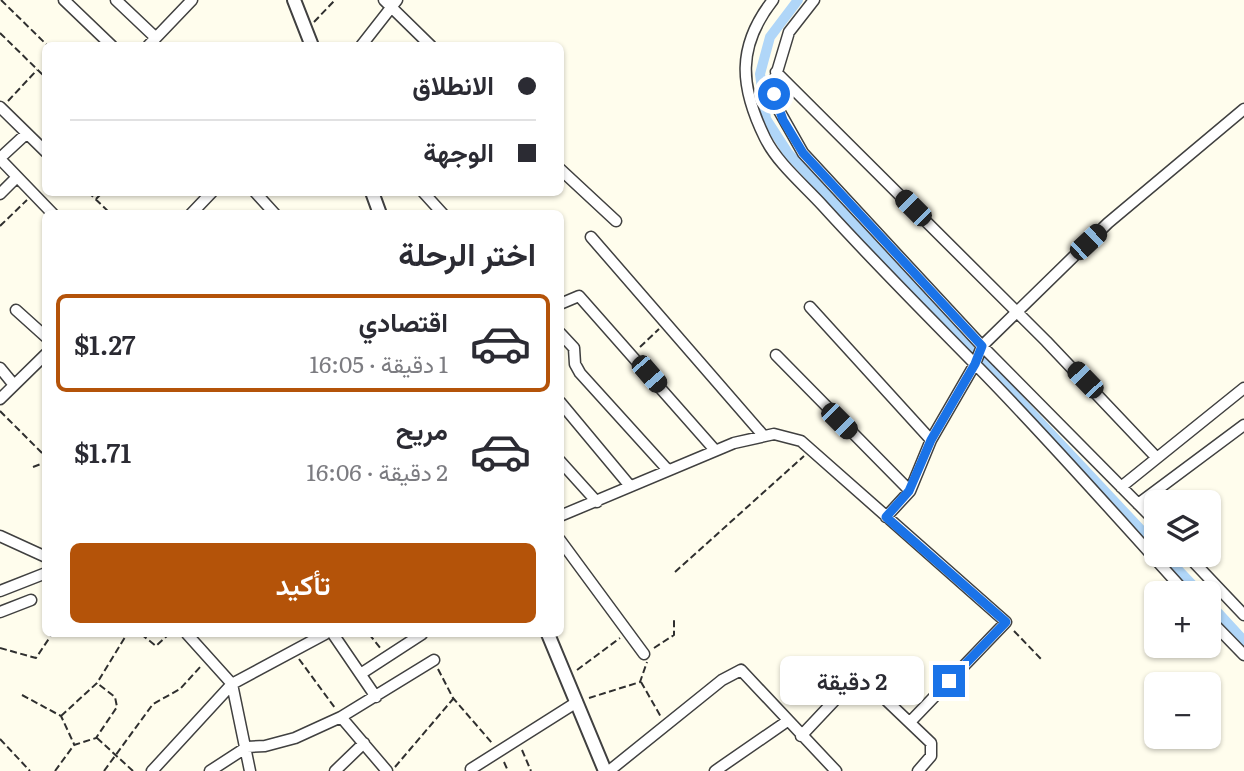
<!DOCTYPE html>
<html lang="ar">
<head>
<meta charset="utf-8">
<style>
	:root { --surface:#fff; --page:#f2f2f3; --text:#2b2b33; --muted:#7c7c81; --line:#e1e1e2; --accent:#b45309 }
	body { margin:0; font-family:Literata,Vazirmatn,serif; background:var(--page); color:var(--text); direction:rtl; height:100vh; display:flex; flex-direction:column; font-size:26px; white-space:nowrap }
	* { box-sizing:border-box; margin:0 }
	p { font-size:23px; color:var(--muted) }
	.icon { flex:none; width:38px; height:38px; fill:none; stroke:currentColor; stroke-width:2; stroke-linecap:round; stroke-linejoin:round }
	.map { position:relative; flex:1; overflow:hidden; direction:ltr }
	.panel { position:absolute; left:42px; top:210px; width:522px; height:427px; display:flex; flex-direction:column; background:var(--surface); border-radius:10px; box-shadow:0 2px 5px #0004; direction:rtl }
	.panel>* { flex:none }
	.guide { position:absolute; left:42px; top:42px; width:522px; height:154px; border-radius:10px; box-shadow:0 2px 5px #0004; direction:rtl; display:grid; align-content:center; height:154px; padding:0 28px; background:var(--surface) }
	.tools { position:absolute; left:1144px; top:490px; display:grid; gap:14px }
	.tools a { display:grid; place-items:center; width:77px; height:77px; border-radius:10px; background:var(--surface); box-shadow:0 2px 5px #0004; font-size:35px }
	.end { position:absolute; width:32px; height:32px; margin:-16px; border:9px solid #1a73e8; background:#fff; box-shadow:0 0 0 4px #fff }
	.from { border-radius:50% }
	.bubble { position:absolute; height:49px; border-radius:10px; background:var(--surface); box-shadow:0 2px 5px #0004; font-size:23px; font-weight:600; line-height:49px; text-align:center; direction:rtl }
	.car { position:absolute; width:21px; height:42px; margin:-21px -10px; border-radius:9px; box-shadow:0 0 5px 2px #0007; background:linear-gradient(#222 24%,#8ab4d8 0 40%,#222 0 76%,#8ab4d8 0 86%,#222 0) }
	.guide b { display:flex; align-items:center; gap:24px; height:66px; font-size:26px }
	.guide b+b { border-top:2px solid var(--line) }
	.guide i { width:18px; height:18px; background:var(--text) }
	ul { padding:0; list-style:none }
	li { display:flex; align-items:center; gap:21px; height:98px; margin:0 14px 10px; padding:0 14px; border:4px solid transparent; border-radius:10px }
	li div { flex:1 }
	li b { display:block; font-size:26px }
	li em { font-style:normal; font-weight:600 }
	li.selected { border-color:var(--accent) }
	li>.icon { width:63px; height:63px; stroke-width:1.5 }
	h2 { padding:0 28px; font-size:32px; line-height:84px }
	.primary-button { display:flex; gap:14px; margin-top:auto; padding:14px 28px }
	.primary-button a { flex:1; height:80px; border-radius:10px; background:var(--accent); color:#fff; font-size:28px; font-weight:600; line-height:80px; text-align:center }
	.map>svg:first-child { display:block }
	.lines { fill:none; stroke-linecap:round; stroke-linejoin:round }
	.canal { stroke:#b0d6f8; stroke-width:10 }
	.minor-casing { stroke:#404040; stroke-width:13 }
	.tertiary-casing { stroke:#404040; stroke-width:16 }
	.path { stroke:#2f2f2f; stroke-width:2; stroke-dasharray:7 3.5; stroke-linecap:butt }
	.minor { stroke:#fff; stroke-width:10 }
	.tertiary { stroke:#fff; stroke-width:12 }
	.route { stroke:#1a73e8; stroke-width:9 }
</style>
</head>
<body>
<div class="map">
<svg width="1244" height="771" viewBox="0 0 1244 771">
	<rect width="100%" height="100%" fill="#fffded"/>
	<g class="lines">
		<!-- canal -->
		<path class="canal" d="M798 0 770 37 760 74 766 119 788 153 1157 547
			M1164 555 1200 593
			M1209 603 1244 641"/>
		<defs>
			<path id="minor" d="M64 0 112 46
				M116 0 155 37
				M384 0 431 46
				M773 0C736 47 740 87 765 138 778 164 804 185 823 206 872 260 923 311 974 363 1047 437 1116 516 1186 593
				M814 0 789 32 774 82 777 107 803 153 982 346 1157 523
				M148 46 192 0
				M361 46 397 0
				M776 72 1046 341 1156 457
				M0 107 46 152
				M0 158 26 134
				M0 159 53 214
				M560 169 616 221
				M255 192 275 214
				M423 192 443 214
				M0 194 17 177
				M191 214 212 192
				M591 237 762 434
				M560 304 579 296 714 449
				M810 307 931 440
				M16 310 46 337
				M560 333 574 348 575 364 580 373 667 469
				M776 355 910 491
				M0 368 14 385
				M0 399 46 354
				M560 402 630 486
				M560 461 597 502
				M1121 487 1244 388
				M1138 504 1244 425
				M560 516 734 443 774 434 801 441 1006 622 911 721
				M886 517 910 491 931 440 975 364 982 346 1108 223 1244 109
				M0 536 46 557
				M560 540 644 654
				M1187 555 1244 615
				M0 591 46 573
				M0 612 31 600
				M1209 619 1244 655
				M187 634 232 684 250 771
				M333 634 376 697
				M362 673 422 634
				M341 717 387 771
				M801 736 850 684 864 679 931 743V756L918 771
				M471 769 577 702
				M152 771 232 684 325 634
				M210 771 247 747 265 746 295 738 341 717 434 660
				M335 771 364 743
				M609 771 722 680 741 670 836 771
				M715 771 786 722"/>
			<path id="tertiary" d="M294 0 312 46
				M372 192 380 214
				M548 634 605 771"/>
		</defs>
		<!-- minor casing -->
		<use href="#minor" class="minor-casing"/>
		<!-- tertiary casing -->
		<use href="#tertiary" class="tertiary-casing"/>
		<!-- path -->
		<path class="path" d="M1 0 48 46
			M314 22 335 0
			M0 33 46 78
			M8 101 37 70
			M88 192 111 214
			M96 199 103 192
			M0 226 27 200
			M640 347 659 329
			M0 411 46 457
			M33 467 46 462
			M675 572 804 456
			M1014 631 1041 659
			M141 634 156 646 169 634
			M369 634 381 649
			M0 648 36 658 52 634
			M654 648 674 635V618
			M299 659 335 708
			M438 669 453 698 492 743
			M577 670 620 638
			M641 682 661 717
			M22 695 61 716 74 744
			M589 698 640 682 647 662
			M61 716 97 683 127 634
			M97 738 133 771
			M0 739 30 771
			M522 750 531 771
			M504 762 508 771
			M395 767 453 699
			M55 771 74 745 96 738 117 707 115 697 97 683
			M104 771 153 704 180 689 202 665"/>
		<!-- minor -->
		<use href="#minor" class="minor"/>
		<!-- tertiary -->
		<use href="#tertiary" class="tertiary"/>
	</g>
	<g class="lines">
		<!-- route -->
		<path class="route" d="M774 94 783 120 803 153 982 346 975 364 931 440 909 491 886 517 1006 622 949 681"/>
	</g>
</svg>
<div class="tools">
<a><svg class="icon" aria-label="layers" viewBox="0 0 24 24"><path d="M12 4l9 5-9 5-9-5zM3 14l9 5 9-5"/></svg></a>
<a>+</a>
<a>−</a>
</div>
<i class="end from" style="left:774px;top:94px"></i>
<i class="end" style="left:949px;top:681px"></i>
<div class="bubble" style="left:780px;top:656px;width:144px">2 دقيقة</div>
<i class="car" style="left:913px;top:208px;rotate:315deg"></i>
<i class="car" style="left:1088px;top:242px;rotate:47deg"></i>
<i class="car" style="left:649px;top:374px;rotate:139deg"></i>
<i class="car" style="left:1085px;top:380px;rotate:316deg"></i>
<i class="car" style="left:839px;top:421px;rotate:135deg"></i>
<div class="guide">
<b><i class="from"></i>الانطلاق</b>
<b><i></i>الوجهة</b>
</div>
<section class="panel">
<h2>اختر الرحلة</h2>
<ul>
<li class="selected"><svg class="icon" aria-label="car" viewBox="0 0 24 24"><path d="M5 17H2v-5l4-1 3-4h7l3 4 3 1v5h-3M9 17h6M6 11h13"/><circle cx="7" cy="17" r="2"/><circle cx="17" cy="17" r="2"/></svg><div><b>اقتصادي</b><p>1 دقيقة · 16:05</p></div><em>$1.27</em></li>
<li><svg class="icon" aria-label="car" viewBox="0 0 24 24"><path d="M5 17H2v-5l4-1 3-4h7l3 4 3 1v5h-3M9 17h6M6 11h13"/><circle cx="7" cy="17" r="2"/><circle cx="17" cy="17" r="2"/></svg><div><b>مريح</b><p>2 دقيقة · 16:06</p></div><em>$1.71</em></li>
</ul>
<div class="primary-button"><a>تأكيد</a></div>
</section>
</div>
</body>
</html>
